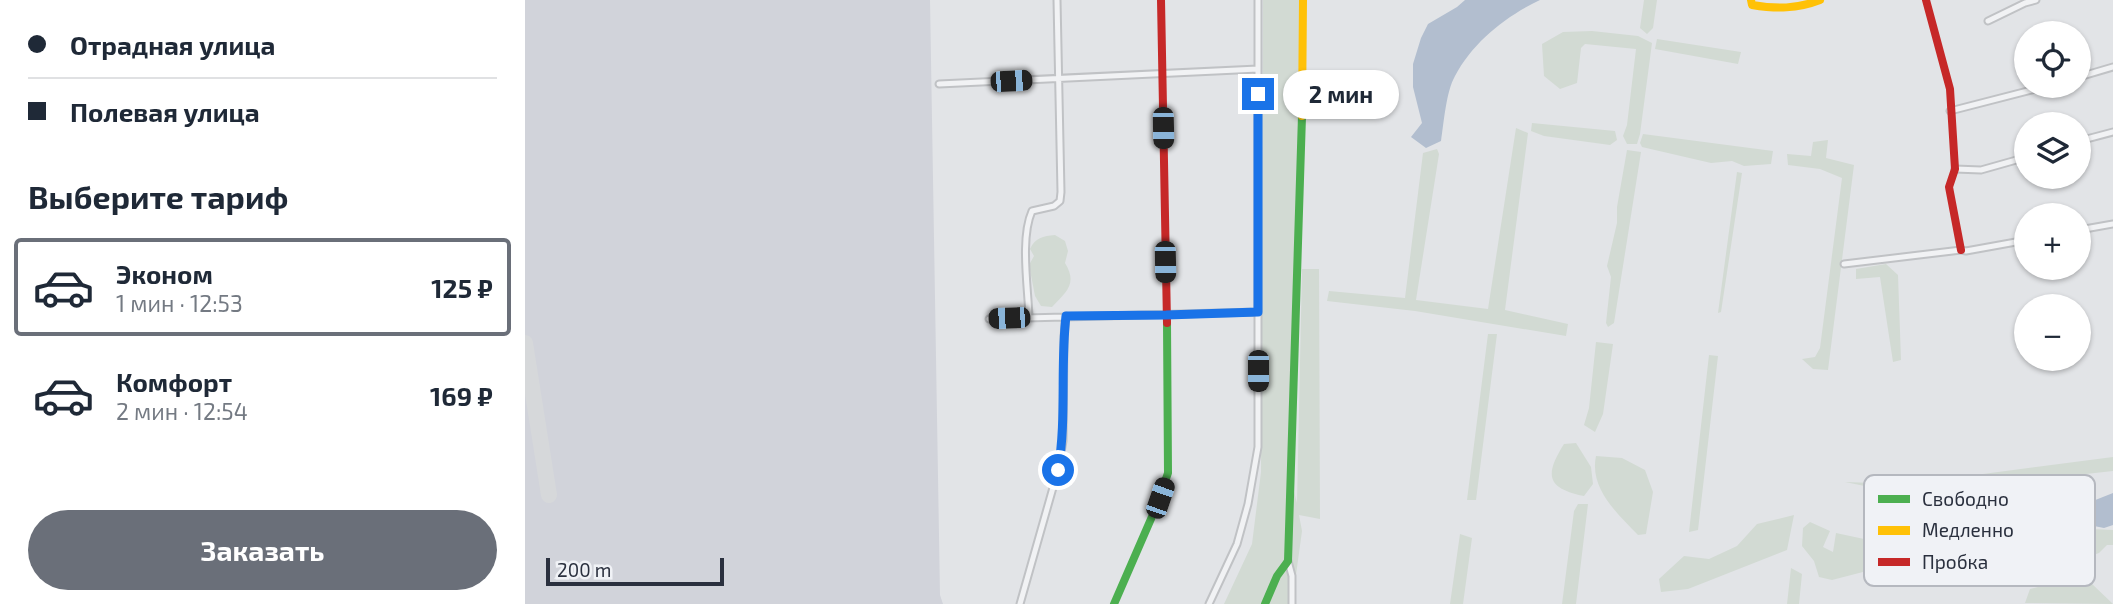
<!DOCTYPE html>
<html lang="ru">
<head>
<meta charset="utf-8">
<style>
	:root { --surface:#fff; --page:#f2f2f3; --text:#1f2937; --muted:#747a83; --line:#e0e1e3; --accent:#6a6f79 }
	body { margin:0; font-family:"Exo 2",sans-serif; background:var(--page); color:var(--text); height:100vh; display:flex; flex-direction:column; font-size:26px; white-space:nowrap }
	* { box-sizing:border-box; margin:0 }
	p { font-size:23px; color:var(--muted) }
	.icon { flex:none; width:38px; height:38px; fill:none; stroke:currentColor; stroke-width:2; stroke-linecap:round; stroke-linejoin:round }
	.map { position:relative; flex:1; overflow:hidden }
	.details { display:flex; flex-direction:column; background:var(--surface); width:525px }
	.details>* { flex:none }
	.top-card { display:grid; align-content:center; height:154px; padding:0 28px; background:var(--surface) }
	.controls { position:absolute; left:1489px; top:21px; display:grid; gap:14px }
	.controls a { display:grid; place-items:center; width:77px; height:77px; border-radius:50%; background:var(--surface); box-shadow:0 2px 5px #0004; font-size:35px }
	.scale { position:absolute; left:21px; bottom:18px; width:178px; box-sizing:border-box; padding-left:7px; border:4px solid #2a303e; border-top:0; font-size:19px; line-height:24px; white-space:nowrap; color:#2a303e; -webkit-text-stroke:5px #f0f2f6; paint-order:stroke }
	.end { position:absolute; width:32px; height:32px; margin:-16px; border:9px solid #1a73e8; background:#fff; box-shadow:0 0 0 4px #fff }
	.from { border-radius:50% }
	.bubble { position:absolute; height:49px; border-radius:24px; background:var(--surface); box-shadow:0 2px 5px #0004; font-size:23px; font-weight:700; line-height:49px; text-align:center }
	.car { position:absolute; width:21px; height:42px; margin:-21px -10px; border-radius:9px; box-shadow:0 0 5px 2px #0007; background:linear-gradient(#222 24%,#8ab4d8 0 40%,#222 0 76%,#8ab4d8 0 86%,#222 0) }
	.top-card b { display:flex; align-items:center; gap:24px; height:66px; font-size:26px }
	.top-card b+b { border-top:2px solid var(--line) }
	.top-card i { width:18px; height:18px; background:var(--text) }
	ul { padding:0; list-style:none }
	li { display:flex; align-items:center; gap:21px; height:98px; margin:0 14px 10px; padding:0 14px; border:4px solid transparent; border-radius:7px }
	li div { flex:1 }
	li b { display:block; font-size:26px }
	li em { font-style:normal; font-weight:700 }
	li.selected { border-color:var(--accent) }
	li>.icon { width:63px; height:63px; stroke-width:1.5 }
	h2 { padding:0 28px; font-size:32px; line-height:84px }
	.primary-button { display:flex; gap:14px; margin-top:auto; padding:14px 28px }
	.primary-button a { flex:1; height:80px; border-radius:42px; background:var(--accent); color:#fff; font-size:28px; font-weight:700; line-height:80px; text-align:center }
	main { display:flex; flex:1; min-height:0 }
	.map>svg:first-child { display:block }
	.built { fill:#d1d3da }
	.green { fill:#d2dad3 }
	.water { fill:#b2becf }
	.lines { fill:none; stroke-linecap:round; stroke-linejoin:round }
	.taxiway { stroke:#d6d8da; stroke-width:16 }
	.street-casing { stroke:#c0c2c5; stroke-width:9 }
	.street { stroke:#f1f2f4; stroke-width:5 }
	.fast { stroke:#4caf50; stroke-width:8 }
	.slow { stroke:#ffc107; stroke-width:8 }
	.jam { stroke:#c62828; stroke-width:8 }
	.route { stroke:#1a73e8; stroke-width:9 }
	.key { fill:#f0f2f6; stroke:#b5b8bf; stroke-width:2 }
	.key-label { font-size:19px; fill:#2a303e }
</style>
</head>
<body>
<main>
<section class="details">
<div class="top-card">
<b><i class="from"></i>Отрадная улица</b>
<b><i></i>Полевая улица</b>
</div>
<h2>Выберите тариф</h2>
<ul>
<li class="selected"><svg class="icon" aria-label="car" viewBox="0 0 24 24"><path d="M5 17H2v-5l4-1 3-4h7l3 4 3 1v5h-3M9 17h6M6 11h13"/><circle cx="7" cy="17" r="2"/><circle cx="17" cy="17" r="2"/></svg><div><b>Эконом</b><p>1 мин · 12:53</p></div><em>125 ₽</em></li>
<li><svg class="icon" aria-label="car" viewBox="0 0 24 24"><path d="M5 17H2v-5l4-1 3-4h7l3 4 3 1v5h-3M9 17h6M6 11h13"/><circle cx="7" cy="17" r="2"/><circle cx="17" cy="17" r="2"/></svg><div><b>Комфорт</b><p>2 мин · 12:54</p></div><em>169 ₽</em></li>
</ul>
<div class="primary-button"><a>Заказать</a></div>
</section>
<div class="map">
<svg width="1588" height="604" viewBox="0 0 1588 604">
	<rect width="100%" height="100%" fill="#e2e4e7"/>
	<!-- built -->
	<path class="built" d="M0 0H405L415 595 418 604H0Z"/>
	<!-- green -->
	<path class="green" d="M738 0H778L767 484 772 503 777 269H794L795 519 774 515 777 531 767 604H699L727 544 736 472Z
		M1119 0H1132L1128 28 1122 34 1115 28Z
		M1067 31 1113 36 1127 43 1115 134 1112 144H1102L1098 136 1102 125 1111 49 1060 44 1056 48 1052 83 1035 89 1019 76 1017 44 1038 32Z
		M1132 39 1216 52 1213 64 1130 49Z
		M1007 123 1090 131 1092 140 1085 145 1019 136 1006 131Z
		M991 128 1003 133 980 310 1043 324 1041 336 890 311 802 301 804 291 880 298 898 153 912 149 914 154 891 300 963 309Z
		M1118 134 1248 151 1246 164 1219 166 1207 161 1186 163 1117 147 1115 143Z
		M1303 140 1301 158 1329 165 1303 370 1288 369 1277 359 1290 357 1295 348 1317 178 1295 169 1263 165 1262 154 1286 156 1288 142Z
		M1102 150 1116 152 1089 323 1083 327 1081 323 1086 277 1082 266 1092 223V207Z
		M1212 172 1217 173 1196 312 1193 313Z
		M530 235 540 241 543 251 540 263C553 284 541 292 527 307L516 306 510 296 504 265 509 256 505 249C510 238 518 236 530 235Z
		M1361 264 1373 275 1376 360 1368 362 1355 277 1331 279V269Z
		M963 334H972L951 500H942Z
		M1071 342 1088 344 1078 414 1070 432 1059 425 1064 408Z
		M1184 355 1193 356 1173 530 1164 532Z
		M1051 443 1066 467 1068 484 1059 496C1022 488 1019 476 1039 444Z
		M1071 456 1097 458 1120 470 1128 492 1121 534 1113 535C1093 514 1064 489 1071 456Z
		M1588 457V471L1379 494 1320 482 1376 484 1405 481Z
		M1053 504H1063L1051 604H1037L1049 511Z
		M1269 515 1262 550 1163 589 1136 592 1134 579 1159 556 1184 559 1212 546 1232 524Z
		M1285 522 1305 531 1298 547 1308 552 1311 533 1339 539H1388L1426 544 1474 541 1502 534 1540 538 1566 529 1588 530V545H1582L1574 553 1537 566 1517 559 1489 573 1449 574 1416 567 1365 565 1307 580 1294 577 1289 561 1277 546 1278 528Z
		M935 534 947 538 938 604H925Z
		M1266 568 1277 574 1274 604H1262Z
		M1541 580 1566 583 1588 604 1500 603 1505 589Z"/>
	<!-- water -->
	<path class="water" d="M940 0H1015C981 16 948 42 930 76 921 92 919 122 916 141L901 148 886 137 897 123 888 87V64L896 38 903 24 932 7Z
		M1588 493V525L1579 528 1564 525 1539 532 1504 531 1497 523 1525 518Z"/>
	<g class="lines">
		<!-- taxiway -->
		<path class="taxiway" d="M0 343 24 495"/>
		<defs>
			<path id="street" d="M1463 21 1500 3 1511 0
				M1554 77 1588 67
				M414 84 733 69
				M1425 111 1522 86
				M1554 141 1588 132
				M1430 169 1456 170 1502 157
				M1554 230 1588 224
				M1319 264 1436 250 1441 251 1502 240
				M504 317C503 287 495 238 507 211L529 206 535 201 536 192 532 0
				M464 319 733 312
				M763 561 767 576V604
				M495 604 533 470 538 441 539 336 541 316
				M684 604 712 544 723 504 733 447V0"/>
		</defs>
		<!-- street casing -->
		<use href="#street" class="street-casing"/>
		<!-- street -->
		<use href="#street" class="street"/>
		<!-- fast -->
		<path class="fast" d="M589 604 629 512 643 473 642 323
			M740 604 752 576 763 561 777 116"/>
		<!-- slow -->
		<path class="slow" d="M1226 0 1227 5C1251 9 1272 9 1295 0
			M777 116 778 0"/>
		<!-- jam -->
		<path class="jam" d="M636 0 642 323
			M1401 0 1425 89 1430 169 1424 187 1436 250"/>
	</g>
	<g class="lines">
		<!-- route -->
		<path class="route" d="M533 470C542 419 535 367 541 316L641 315 733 312V94"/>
	</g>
	<!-- legend -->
	<rect x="1339" y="475" width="231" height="111" rx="10" class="key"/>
	<rect x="1353" y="495" width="32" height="8" fill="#4caf50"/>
	<rect x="1353" y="526" width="32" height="9" fill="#ffc107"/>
	<rect x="1353" y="558" width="32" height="8" fill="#c62828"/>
	<g class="key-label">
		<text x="1397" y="506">Свободно</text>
		<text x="1397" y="537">Медленно</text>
		<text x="1397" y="569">Пробка</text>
	</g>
</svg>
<div class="controls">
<a><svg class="icon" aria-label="locate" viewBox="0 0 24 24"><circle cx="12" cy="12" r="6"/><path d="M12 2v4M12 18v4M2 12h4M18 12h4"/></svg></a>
<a><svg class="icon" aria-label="layers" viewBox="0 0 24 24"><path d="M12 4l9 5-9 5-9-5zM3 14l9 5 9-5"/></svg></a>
<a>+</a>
<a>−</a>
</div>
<div class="scale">200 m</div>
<i class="end from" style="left:533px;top:470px"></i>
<i class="end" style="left:733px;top:94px"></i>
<div class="bubble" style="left:758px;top:70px;width:116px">2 мин</div>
<i class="car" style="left:486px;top:81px;rotate:87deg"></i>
<i class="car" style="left:638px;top:128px;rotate:179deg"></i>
<i class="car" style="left:640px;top:262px;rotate:179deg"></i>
<i class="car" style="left:484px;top:318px;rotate:268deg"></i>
<i class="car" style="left:733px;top:371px;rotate:180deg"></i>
<i class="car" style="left:635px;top:498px;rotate:19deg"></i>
</div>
</main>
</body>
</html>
